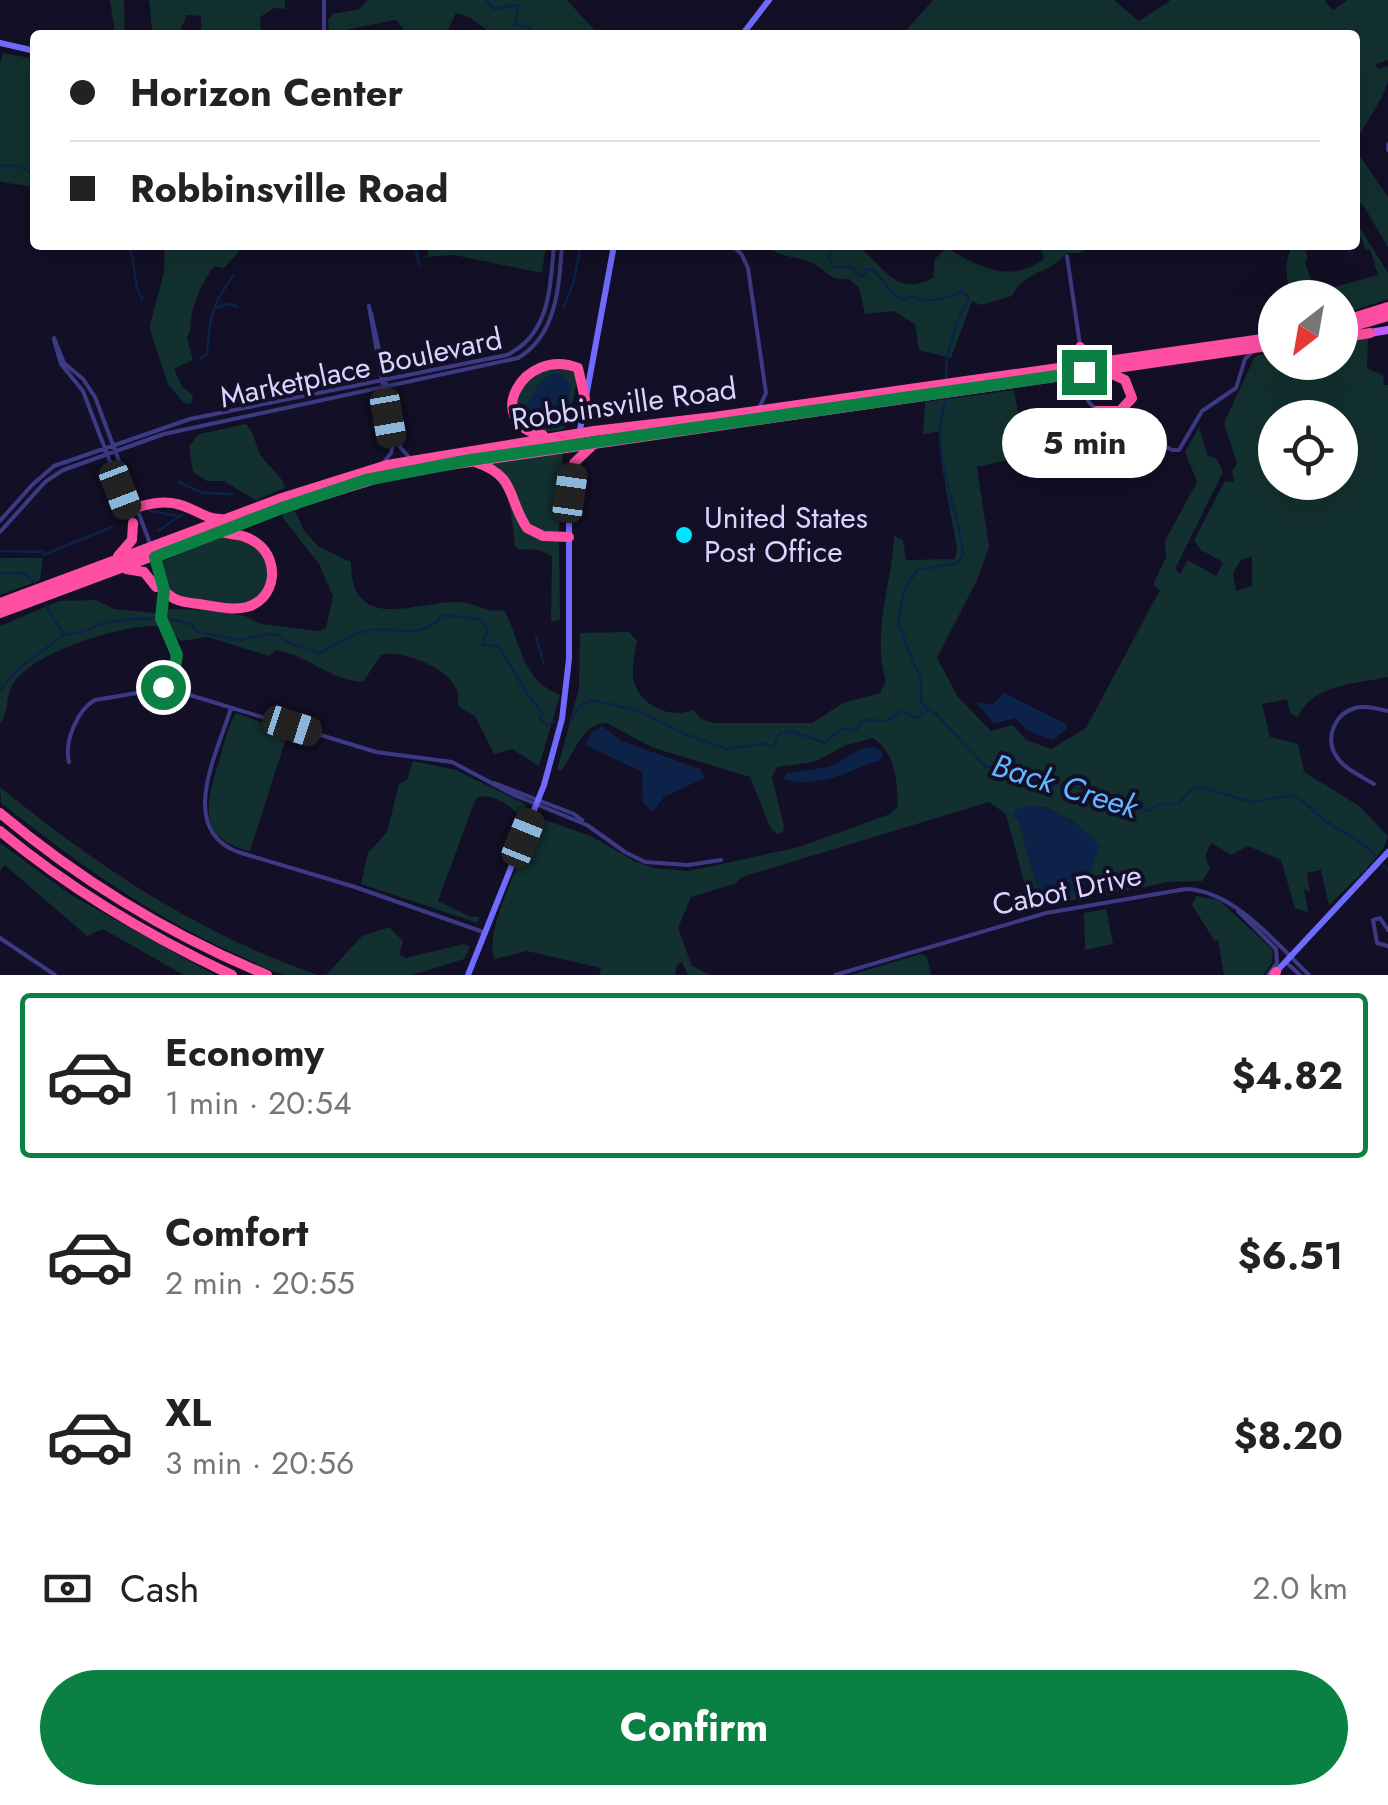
<!DOCTYPE html>
<html lang="en">
<head>
<meta charset="utf-8">
<style>
	:root { --surface:#fff; --page:#f2f2f2; --text:#222; --muted:#767676; --line:#e0e0e0; --accent:#0b8043 }
	body { margin:0; font-family:Jost,sans-serif; background:var(--page); color:var(--text); height:100vh; display:flex; flex-direction:column; font-size:38px; white-space:nowrap }
	* { box-sizing:border-box; margin:0 }
	p { font-size:32px; color:var(--muted) }
	.icon { flex:none; width:55px; height:55px; fill:none; stroke:currentColor; stroke-width:2; stroke-linecap:round; stroke-linejoin:round }
	.map { position:relative; height:975px; overflow:hidden }
	.details { display:flex; flex-direction:column; background:var(--surface); flex:1 }
	.details>* { flex:none }
	.hud { position:absolute; left:30px; top:30px; width:1330px; height:220px; border-radius:10px; box-shadow:0 10px 40px #0002; display:grid; align-content:center; height:220px; padding:0 40px; background:var(--surface) }
	.needle { width:65px; rotate:211deg }
	.fabs { position:absolute; left:1258px; top:280px; display:grid; gap:20px }
	.fabs a { display:grid; place-items:center; width:100px; height:100px; border-radius:50%; background:var(--surface); box-shadow:0 10px 40px #0002; font-size:50px }
	.end { position:absolute; width:45px; height:45px; margin:-22px; border:12px solid #0b8043; background:#fff; box-shadow:0 0 0 5px #fff }
	.from { border-radius:50% }
	.bubble { position:absolute; height:70px; border-radius:35px; background:var(--surface); box-shadow:0 10px 40px #0002; font-size:32px; font-weight:700; line-height:70px; text-align:center }
	.car { position:absolute; width:30px; height:60px; margin:-30px -15px; border-radius:12px; box-shadow:0 0 8px 2px #0007; background:linear-gradient(#222 24%,#8ab4d8 0 40%,#222 0 76%,#8ab4d8 0 86%,#222 0) }
	.hud b { display:flex; align-items:center; gap:35px; height:95px; font-size:38px }
	.hud b+b { border-top:2px solid var(--line) }
	.hud i { width:25px; height:25px; background:var(--text) }
	ul { padding:18px 0 0; list-style:none }
	li { display:flex; align-items:center; gap:30px; height:165px; margin:0 20px 15px; padding:0 20px; border:5px solid transparent; border-radius:10px }
	li div { flex:1 }
	li b { display:block; font-size:38px }
	li em { font-style:normal; font-weight:700 }
	li.current { border-color:var(--accent) }
	li>.icon { width:90px; height:90px; stroke-width:1.5 }
	.pay { display:flex; align-items:center; gap:25px; height:110px; padding:0 40px; font-size:38px }
	.pay p { margin-inline-start:auto }
	.action { display:flex; gap:20px; margin-top:auto; padding:20px 40px }
	.action a { flex:1; height:115px; border-radius:60px; background:var(--accent); color:#fff; font-size:40px; font-weight:700; line-height:115px; text-align:center }
	.map>svg:first-child { display:block }
	.green { fill:#12302f; fill-rule:evenodd }
	.water { fill:#0c2248 }
	.lines { fill:none; stroke-linecap:round; stroke-linejoin:round }
	.stream { stroke:#0c2248; stroke-width:2.5 }
	.street { stroke:#3d3a85; stroke-width:4 }
	.secondary { stroke:#6f6bff; stroke-width:6 }
	.primary { stroke:#c25bff; stroke-width:8 }
	.highway { stroke:#ff4fa3; stroke-width:10 }
	.route { stroke:#0b8043; stroke-width:12 }
	.poi-dot { fill:#00e5ff; stroke:#130f26; stroke-width:4 }
	.labels { text-anchor:middle; stroke-width:8; stroke-linejoin:round; paint-order:stroke }
	.street-label { font-size:30px; fill:#d9d4ff; stroke:#130f26 }
	.poi-label { font-size:30px; fill:#d9d4ff; stroke:#130f26; text-anchor:start }
	.water-label { font-size:32px; font-style:italic; fill:#62b6ff; stroke:#130f26 }
</style>
</head>
<body>
<div class="map">
<svg width="1388" height="975" viewBox="0 0 1388 975">
	<rect width="100%" height="100%" fill="#130f26"/>
	<!-- green -->
	<path class="green" d="M110 0H124L125 35H115Z
		M149 0H285V9L274 8 260 17 261 30 291 35H201V16L187 15 179 33 152 30Z
		M368 0H567L599 35H494L470 18 456 13 448 30 453 35H408L396 20 329 33 328 20 333 14 359 9Z
		M933 0H1114L1139 21 1171 0H1324L1333 10 1348 0H1388V60L1376 64 1378 69 1388 66V82L1382 97 1355 142V35H902Z
		M3 53 35 59V187L0 182V63Z
		M1355 149 1388 197V247L1363 205 1355 201Z
		M1355 220 1388 273V299L1340 315V298L1325 297 1327 289 1378 275 1370 249 1366 250 1361 238 1356 239Z
		M165 245H245L224 268 214 266C204 280 196 296 192 313 190 323 192 329 187 338L193 360 174 369 183 388 193 395 191 404 184 403 168 384 151 333 150 325 164 272Z
		M429 245H546L542 273 454 255 427 257Z
		M765 245C782 245 839 241 852 245 880 254 890 301 933 278L935 259 946 248C980 267 1009 284 1044 259L1040 245H1094L1080 253H1066C1051 275 1025 269 1012 296L981 305 972 301 951 358 919 350 915 324 894 311 865 314 859 288 849 279C825 280 830 271 812 263 792 254 787 261 765 245Z
		M1292 245H1304L1308 260 1305 262 1317 297H1293C1285 279 1284 264 1292 245Z
		M1368 338 1367 368 1384 376 1383 385H1388V677C1356 684 1312 684 1298 717L1290 713 1287 699 1262 704 1270 737 1298 744 1304 772 1359 806 1388 836C1384 858 1345 887 1329 906L1321 870 1307 873 1310 892 1304 889 1308 912 1295 908 1281 860 1248 846 1231 855 1211 843 1205 856 1210 869 1202 881 1168 882 1107 895H1098L1094 890 1088 894 1086 834 1072 820 1044 807 1018 819 1039 893 1044 897 1082 891 1078 899 1031 908 1006 814 989 802 742 877 734 884 691 897 678 928 692 966 710 975H688L682 962 677 965 675 975H599L601 968 527 951 495 959C481 933 528 846 540 818L593 837 634 861 653 868 689 871 799 847 890 814 898 806C896 779 897 755 873 738L846 745 814 762 777 767 772 777 784 827 782 833 777 834 770 827 750 777 654 748 606 723C583 723 574 754 561 771L557 770 579 688 580 633 629 632 637 641C635 651 632 663 633 674 634 701 667 721 693 710L701 719 713 723H812L843 703 880 693 886 681C871 632 892 585 894 536L903 540 906 560 955 559 957 548 941 462V431L923 434 925 402 1014 390 1026 456 977 467 989 547 977 580 937 658 958 697 991 731 1013 725 1026 740 1051 749 1086 728 1160 590 1153 585 1166 557 1165 541 1197 482 1185 452 1199 427 1207 455 1217 459 1223 472 1175 569 1180 574 1188 560 1216 576 1223 562 1201 550 1194 540 1225 481 1234 482 1232 471 1237 464 1224 423 1255 356 1275 352V362H1340V345L1355 344 1357 340ZM1275 418H1340V482H1275ZM1252 556V586L1236 591 1233 573 1241 560Z
		M569 367 578 376 568 424 562 430 535 432 517 415 516 392 537 371Z
		M246 424C254 432 255 443 260 454 267 467 281 472 285 488L255 500 224 481H207L193 472 189 446 199 434Z
		M563 452 559 534 533 529 487 464Z
		M509 495 521 524 559 541 560 620 551 622 552 556 539 550 518 549 515 546Z
		M294 509 305 532 319 547 351 562C351 634 414 602 457 602 478 602 480 613 504 610 522 642 520 680 560 695L539 766 512 749 494 754 475 716 458 706C458 701 459 695 457 690 450 669 401 648 381 655L363 682C330 680 309 656 276 650L269 656 208 637 181 641 175 636 166 615 169 609 214 610 245 616 261 624 319 631 326 628 333 596 319 564 283 518V514Z
		M234 536 259 547 271 573 263 595 243 606 175 598 169 590 163 561 221 538Z
		M0 558H43L40 580 0 595Z
		M96 600 114 609 155 613 159 626C123 624 26 653 11 688 5 701 10 709 0 724V626L59 601Z
		M236 713 288 732 250 851C194 838 207 800 220 758 224 743 228 726 236 713Z
		M413 761 456 770 527 805 519 821V816C511 805 491 793 478 797L474 803 438 901 471 917H479L478 923 361 884 368 853 387 832 399 784 407 780Z
		M0 787C100 868 195 932 318 975 308 975 296 975 286 975 270 972 252 961 236 954 150 916 75 861 1 803Z
		M0 843 71 895 215 975H184L103 929 87 936 5 865 0 871Z
		M1196 896 1219 900 1273 950 1272 963 1263 975H1224L1218 940H1214L1192 905Z
		M1106 909 1113 944 1085 950 1084 913Z
		M389 927 403 941 399 954 406 958 464 944 470 947 464 959 412 975H326L362 936Z
		M921 954 927 957 931 975H850Z"/>
	<!-- water -->
	<path class="water" d="M553 373 563 375 571 386 568 404 548 427 530 426 523 417C530 398 535 383 553 373Z
		M1004 693 1066 724 1067 729 1052 740 1028 731 1015 718 994 724 976 702 992 705Z
		M602 726 622 741 700 769 705 778 664 797 653 812 643 803 642 772 586 745 591 733Z
		M874 747 883 753 880 760C849 771 815 790 783 779L787 773 829 767 863 748Z
		M1024 806C1054 805 1080 823 1100 845L1085 887 1088 894 1082 891 1044 897 1039 901 1036 897 1039 892 1018 820 1012 817 1014 810Z"/>
	<g class="lines">
		<!-- stream -->
		<path class="stream" d="M486 0 493 9 518 5 516 24 529 27 535 35
			M561 35H571
			M0 166H20L35 176
			M128 245C137 261 132 285 142 298
			M415 245 419 265
			M829 245 833 249 828 256 834 267H851L862 277 867 269 873 270 895 295 904 300 912 296C927 304 947 300 961 291L969 298 958 319 947 357 946 378
			M216 308 227 304 238 307
			M563 309 573 284 581 245
			M201 358 207 354C209 320 212 303 233 276
			M947 398C926 446 958 504 963 554L958 563 917 570 904 591 898 624 921 680V703L936 714 986 767H1023L1039 784 1069 785 1149 811 1160 804H1178L1193 788 1199 787 1252 802 1294 795C1307 803 1315 814 1327 822 1347 835 1360 838 1376 857
			M178 482 203 493 233 494
			M150 511 179 516
			M158 531 183 514
			M0 551 43 552
			M43 555 112 527
			M0 573H24L36 583
			M45 605 63 633
			M166 618 191 624 197 632 239 640 269 634 279 635 286 642 320 653C334 646 350 635 365 631 394 624 422 643 442 615L479 619 488 628 482 645 499 646 529 697 543 713 540 719 547 725 555 721
			M64 635C78 634 84 631 96 626 114 619 137 619 156 618
			M536 637 544 664
			M0 690 18 669 62 636
			M570 720 581 705 592 700 639 711 687 735 727 749 764 744 773 747 780 733 791 731 825 743 841 729 856 730 864 720 887 721 902 711 916 718 927 711
			M1384 866 1388 870"/>
		<!-- street -->
		<path class="street" d="M324 35V0
			M1388 144V150
			M732 245 742 255 748 268 766 393 759 408
			M1067 256 1080 345
			M369 306 393 444 391 453 384 462
			M371 313 400 447 409 457
			M54 338 64 363 83 379 95 397 151 546
			M54 340 61 364 83 391 133 522
			M1084 374 1088 401 1097 411
			M1105 415 1172 450H1179L1202 411 1236 388 1245 359 1253 351
			M0 521 32 485 54 466 190 419 507 355C550 334 550 288 554 245
			M0 532 45 482 63 470 164 434 518 358C557 335 559 286 562 245
			M156 560 164 590 161 618 177 655 171 689
			M167 688 173 663 172 650
			M231 708C218 752 176 828 238 852L355 887 486 933
			M69 762C64 742 77 710 95 700L167 688 376 752 452 762 514 795 587 825 625 852 645 862 688 865 721 860
			M494 783 574 814 582 820
			M1374 784C1361 776 1342 768 1335 754 1325 736 1336 713 1355 708 1366 705 1378 709 1388 711
			M1238 911 1276 949 1277 963 1268 975
			M1388 930 1380 918 1373 920 1377 943 1388 946
			M0 938 55 975
			M1287 963 1300 975
			M835 975 1046 913 1186 889C1233 890 1277 944 1309 975"/>
		<!-- secondary -->
		<path class="secondary" d="M742 35 769 0
			M0 43 35 51
			M579 435 614 245
			M1276 972 1388 852
			M468 975 544 785 562 719 569 659V493L574 463"/>
		<!-- primary -->
		<path class="primary" d="M1370 333 1388 330"/>
		<!-- highway -->
		<path class="highway" d="M1340 322 1388 307
			M1340 330 1388 316
			M1340 338 1370 333
			M1080 347 1088 358 1099 362
			M1097 411H1120L1132 398 1125 380 1105 371
			M543 435C481 424 523 346 578 368L585 399
			M475 462C517 476 507 498 527 528L543 536 569 537
			M574 463 595 443
			M128 510C150 503 169 498 191 509 202 514 209 519 221 519
			M118 556 132 540 133 523
			M126 569 144 572 156 587
			M164 590C174 602 184 602 199 604 214 606 232 611 247 607 276 599 280 561 258 544 246 534 234 535 220 532
			M0 603 282 498 387 465 594 431 714 417 1275 337
			M0 613 282 508 394 473 1275 345
			M0 813C80 880 170 935 267 975
			M0 831C71 890 149 936 232 975
			M1274 975 1276 972"/>
	</g>
	<g class="lines">
		<!-- route -->
		<path class="route" d="M163 687 171 689 177 655 161 618 164 590 155 557 282 508 366 480 470 460 1084 372"/>
	</g>
	<!-- markers -->
	<circle class="poi-dot" cx="684" cy="535" r="10"/>
	<g class="labels">
		<!-- street labels -->
		<g class="street-label">
			<text transform="translate(361 368) rotate(-12)" y="10">Marketplace Boulevard</text>
			<text transform="translate(624 404) rotate(-8)" y="10">Robbinsville Road</text>
			<text transform="translate(1067 890) rotate(-12)" y="10">Cabot Drive</text>
		</g>
		<!-- poi labels -->
		<g class="poi-label">
			<text x="704" y="528">United States<tspan x="704" dy="34">Post Office</tspan></text>
		</g>
		<!-- water labels -->
		<g class="water-label">
			<text transform="translate(1065 786) rotate(17)" y="11">Back Creek</text>
		</g>
	</g>
</svg>
<div class="fabs">
<a><svg class="needle" viewBox="-14 -14 28 28"><path d="M0-13l5 13h-10z" fill="#e53935"/><path d="M0 13l5-13h-10z" fill="#767676"/></svg></a>
<a><svg class="icon" aria-label="locate" viewBox="0 0 24 24"><circle cx="12" cy="12" r="6"/><path d="M12 2v4M12 18v4M2 12h4M18 12h4"/></svg></a>
</div>
<i class="end from" style="left:163px;top:687px"></i>
<i class="end" style="left:1084px;top:372px"></i>
<div class="bubble" style="left:1002px;top:408px;width:165px">5 min</div>
<i class="car" style="left:388px;top:418px;rotate:170deg"></i>
<i class="car" style="left:120px;top:490px;rotate:159deg"></i>
<i class="car" style="left:570px;top:493px;rotate:8deg"></i>
<i class="car" style="left:292px;top:726px;rotate:108deg"></i>
<i class="car" style="left:523px;top:838px;rotate:22deg"></i>
<div class="hud">
<b><i class="from"></i>Horizon Center</b>
<b><i></i>Robbinsville Road</b>
</div>
</div>
<section class="details">
<ul>
<li class="current"><svg class="icon" aria-label="car" viewBox="0 0 24 24"><path d="M5 17H2v-5l4-1 3-4h7l3 4 3 1v5h-3M9 17h6M6 11h13"/><circle cx="7" cy="17" r="2"/><circle cx="17" cy="17" r="2"/></svg><div><b>Economy</b><p>1 min · 20:54</p></div><em>$4.82</em></li>
<li><svg class="icon" aria-label="car" viewBox="0 0 24 24"><path d="M5 17H2v-5l4-1 3-4h7l3 4 3 1v5h-3M9 17h6M6 11h13"/><circle cx="7" cy="17" r="2"/><circle cx="17" cy="17" r="2"/></svg><div><b>Comfort</b><p>2 min · 20:55</p></div><em>$6.51</em></li>
<li><svg class="icon" aria-label="car" viewBox="0 0 24 24"><path d="M5 17H2v-5l4-1 3-4h7l3 4 3 1v5h-3M9 17h6M6 11h13"/><circle cx="7" cy="17" r="2"/><circle cx="17" cy="17" r="2"/></svg><div><b>XL</b><p>3 min · 20:56</p></div><em>$8.20</em></li>
</ul>
<div class="pay"><svg class="icon" aria-label="cash" viewBox="0 0 24 24"><path d="M3 7h18v10H3z"/><circle cx="12" cy="12" r="2"/></svg>Cash<p>2.0 km</p></div>
<div class="action"><a>Confirm</a></div>
</section>
</body>
</html>
